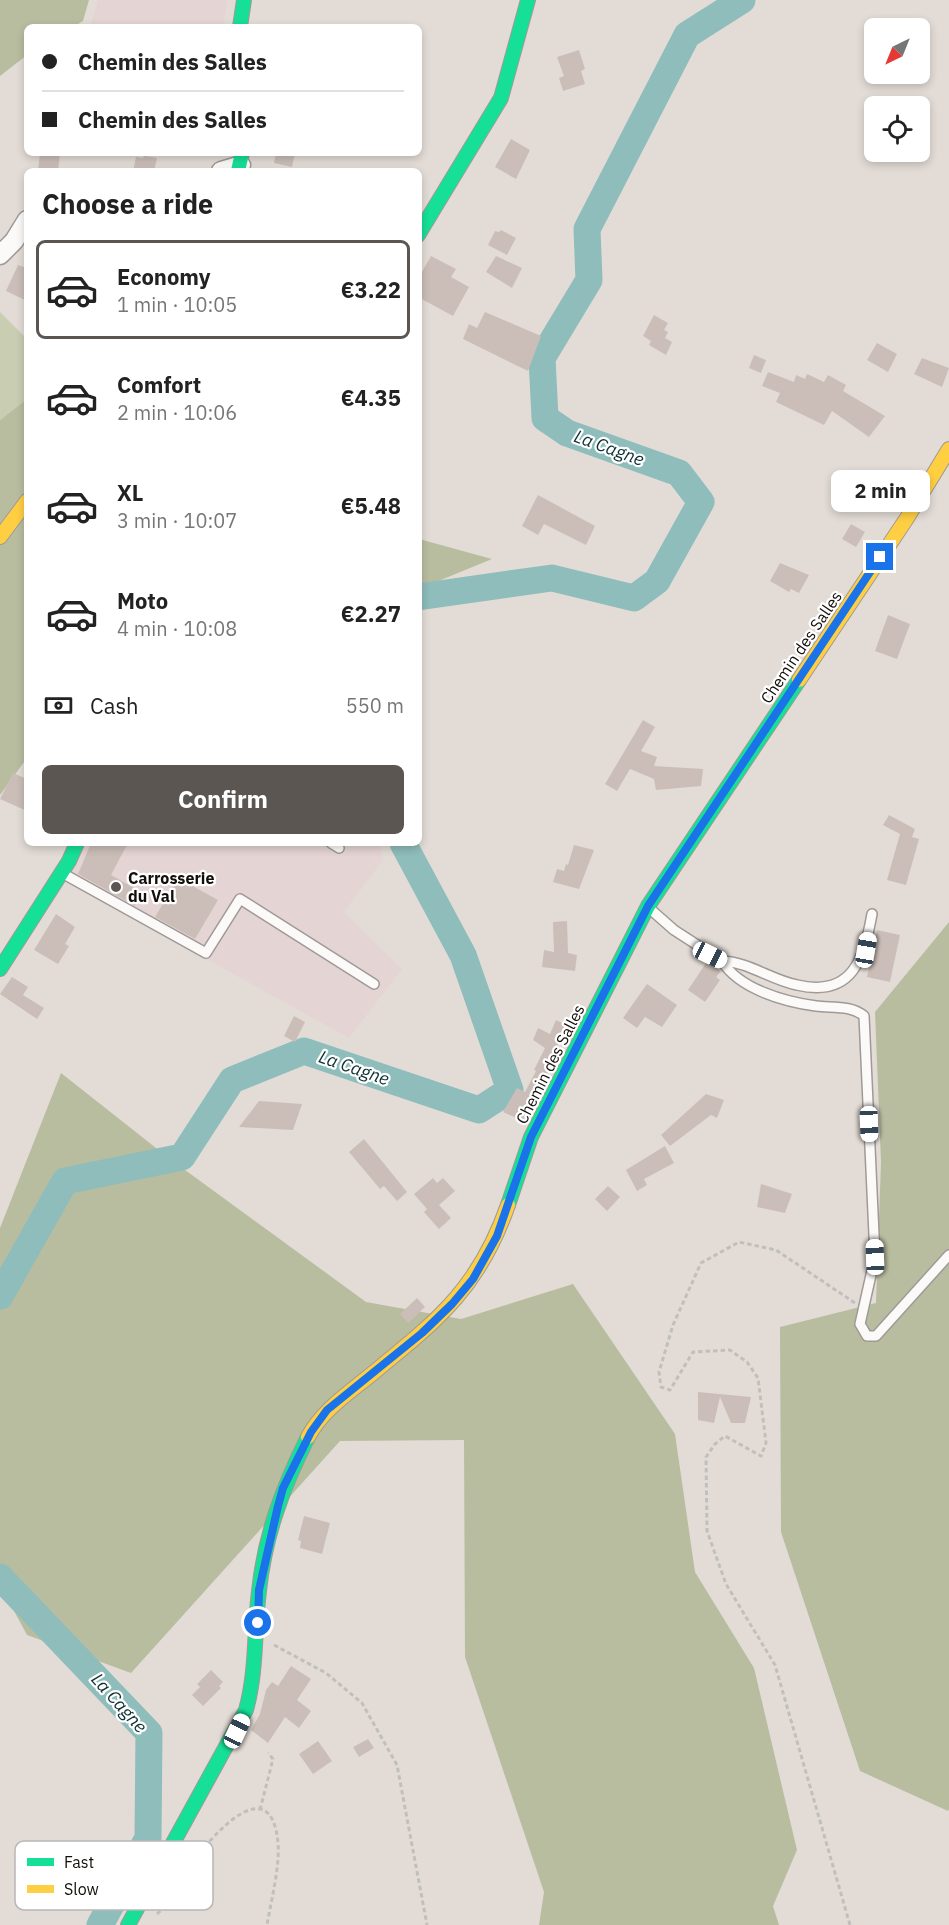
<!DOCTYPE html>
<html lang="en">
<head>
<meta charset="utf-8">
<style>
	:root { --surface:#fff; --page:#f2f2f2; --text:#222; --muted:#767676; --line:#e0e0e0; --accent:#5b5651 }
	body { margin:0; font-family:"IBM Plex Sans",sans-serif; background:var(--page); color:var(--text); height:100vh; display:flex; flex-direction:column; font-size:22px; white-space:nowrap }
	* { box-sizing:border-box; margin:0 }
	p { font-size:20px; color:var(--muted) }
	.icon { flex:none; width:33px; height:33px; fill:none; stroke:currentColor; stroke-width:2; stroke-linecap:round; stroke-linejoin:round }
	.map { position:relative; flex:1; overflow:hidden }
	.panel { position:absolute; left:24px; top:168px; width:398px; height:678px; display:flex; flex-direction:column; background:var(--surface); border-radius:9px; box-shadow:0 3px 9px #0003 }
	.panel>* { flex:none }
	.hud { position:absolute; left:24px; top:24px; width:398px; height:132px; border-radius:9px; box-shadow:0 3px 9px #0003; display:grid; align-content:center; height:132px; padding:0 18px; background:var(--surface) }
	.needle { width:39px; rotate:223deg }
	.buttons { position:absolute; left:864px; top:18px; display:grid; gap:12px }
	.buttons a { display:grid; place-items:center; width:66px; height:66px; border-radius:9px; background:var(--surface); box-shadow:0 3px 9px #0003; font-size:30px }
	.end { position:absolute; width:27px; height:27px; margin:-14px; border:8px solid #1a73e8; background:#fff; box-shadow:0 0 0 3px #fff }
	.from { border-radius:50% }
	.bubble { position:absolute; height:42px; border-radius:9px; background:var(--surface); box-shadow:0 3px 9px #0003; font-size:20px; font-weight:800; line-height:42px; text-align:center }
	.car { position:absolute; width:18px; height:36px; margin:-18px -9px; border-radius:8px; box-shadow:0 0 4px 2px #0007; background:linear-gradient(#fff 24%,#345 0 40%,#fff 0 76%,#345 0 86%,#fff 0) }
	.hud b { display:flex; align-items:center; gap:21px; height:57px; font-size:22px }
	.hud b+b { border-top:2px solid var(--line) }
	.hud i { width:15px; height:15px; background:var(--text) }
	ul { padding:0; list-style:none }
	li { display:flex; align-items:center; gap:18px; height:99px; margin:0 12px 9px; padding:0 6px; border:3px solid transparent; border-radius:9px }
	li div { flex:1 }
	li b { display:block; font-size:22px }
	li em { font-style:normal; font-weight:800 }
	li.selected { border-color:var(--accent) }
	li>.icon { width:54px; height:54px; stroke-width:1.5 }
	h2 { padding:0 18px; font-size:27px; line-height:72px }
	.pay { display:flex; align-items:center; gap:15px; height:66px; padding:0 18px; font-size:22px }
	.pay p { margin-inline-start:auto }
	.action { display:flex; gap:12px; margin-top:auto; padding:12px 18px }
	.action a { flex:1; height:69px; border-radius:9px; background:var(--accent); color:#fff; font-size:24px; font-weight:800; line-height:69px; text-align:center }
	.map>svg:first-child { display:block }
	.industrial { fill:#e5d4d4 }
	.green { fill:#c9cdb2 }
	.forest { fill:#b9bda0 }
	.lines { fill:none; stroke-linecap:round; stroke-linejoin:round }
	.river { stroke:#8ebdbb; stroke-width:27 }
	.building { fill:#cbbeb8 }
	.lane-casing { stroke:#9f9a96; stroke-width:12 }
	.street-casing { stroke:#9f9a96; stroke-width:21 }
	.fast-casing { stroke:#9f9a96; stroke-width:16 }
	.slow-casing { stroke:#9f9a96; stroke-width:16 }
	.path { stroke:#c1bfbd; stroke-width:3; stroke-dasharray:4.5 3; stroke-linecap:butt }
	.lane { stroke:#fbfaf9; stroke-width:9 }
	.street { stroke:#fbfaf9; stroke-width:18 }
	.fast { stroke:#16e098; stroke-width:14 }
	.slow { stroke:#ffcf43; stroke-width:14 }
	.route { stroke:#1a73e8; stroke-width:8 }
	.poi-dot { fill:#5b5651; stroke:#fff; stroke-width:2 }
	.labels { text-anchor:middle; stroke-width:4.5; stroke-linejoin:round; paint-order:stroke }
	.street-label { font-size:16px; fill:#120e0a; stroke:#fff }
	.poi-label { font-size:16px; font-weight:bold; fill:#120e0a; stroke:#fff; text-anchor:start }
	.water-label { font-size:18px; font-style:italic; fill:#0e3132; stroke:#fff }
	.key { fill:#fff; stroke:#b8b7b6; stroke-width:1.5 }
	.key-label { font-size:16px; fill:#120e0a }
</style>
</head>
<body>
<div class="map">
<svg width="949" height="1925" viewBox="0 0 949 1925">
	<rect width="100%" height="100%" fill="#e3dcd6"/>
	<!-- industrial -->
	<path class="industrial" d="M98 0H228L223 27H90Z
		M84 843H379L383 860 344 912 402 969 349 1038 67 882Z"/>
	<!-- green -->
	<path class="green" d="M0 312 27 339V399L0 420Z"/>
	<!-- forest -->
	<path class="forest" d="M0 0H89L83 21 73 27H27V55L0 76Z
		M27 399V758L0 795V420Z
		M419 539 492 559 419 589Z
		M949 922V1809L948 1811 860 1771 781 1532 780 1327 876 1303 881 1162 875 1012Z
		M61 1073 170 1159 366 1302 461 1319 573 1284 675 1434 695 1572 754 1668 797 1850 773 1906 779 1925H539L544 1892 465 1657 464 1440 340 1441 131 1673 27 1635 0 1585V1228Z"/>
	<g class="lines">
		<!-- river -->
		<path class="river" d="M418 597 552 578 634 598 657 581 701 502 679 473 567 433 545 418 542 358 589 280 587 229 687 35 742 0
			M0 1296 65 1181 182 1157 232 1080 304 1051 479 1110 510 1090 463 955 403 843
			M0 1577 149 1733 148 1838 100 1925"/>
	</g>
	<!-- building -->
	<path class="building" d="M579 50 585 69 581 71 585 84 563 91 559 78 564 76 557 57Z
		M511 139 530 150 516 179 495 167Z
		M40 153H60L58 171H38Z
		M276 153H295L292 167 274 163Z
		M144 156 157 158 154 171H133L136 157 143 158Z
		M501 230 516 238 507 255 488 245 495 231 499 232Z
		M431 256 456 269 451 277 469 287 453 316 418 297V279Z
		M496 256 522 268 512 288 486 272Z
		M18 265 27 268V301L6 291Z
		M485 312 541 336 528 371 463 339 469 324 477 328Z
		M654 315 668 323 664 330 668 332 665 338 672 342 666 355 649 345 651 341 643 336Z
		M877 343 897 354 888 372 867 360Z
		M754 355 766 360 761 373 749 368Z
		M922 358 949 368 942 387 914 374Z
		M768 372 794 382 796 375 805 379 807 374 824 382 828 375 846 385 843 391 885 416 869 437 832 411 824 425 776 402 780 393 762 386Z
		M538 495 595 526 586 545 544 524 538 535 522 526Z
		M851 524 865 532 856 547 842 539Z
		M780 563 809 575 799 593 791 589 789 592 770 581Z
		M888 615 910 624 897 659 875 651Z
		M643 720 655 727 641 751 657 757 654 766 703 769 701 786 656 790 654 779 630 769 617 791 605 784Z
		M13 773 27 779V811L0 799Z
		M889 815 915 829 912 837 919 839 906 885 887 880 900 834 883 825Z
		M91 843H128L111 875 143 893 135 906 78 874Z
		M574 845 594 850 579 889 553 882 557 869 564 871 566 864 568 865Z
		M178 878 218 900 195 939 155 917Z
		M56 914 75 927 65 944 69 946 58 964 34 950Z
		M567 921 568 953 577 955 575 971 542 967 544 950 554 952 553 922Z
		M877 930 900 935 890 982 867 977Z
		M708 960 721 971 716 977 720 980 705 1002 688 990Z
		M12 977 28 987 23 995 44 1008 37 1019 0 994Z
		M647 984 677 1005 662 1027 645 1017 637 1028 623 1018Z
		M294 1016 305 1022 295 1042 284 1036Z
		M556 1020 568 1026 555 1051 558 1052 523 1121 503 1112 517 1088 525 1092 536 1071 534 1070 545 1048 533 1040 538 1028 550 1034Z
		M706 1094 724 1100 717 1118 711 1115 670 1146 661 1135Z
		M259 1101 302 1104 293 1130 239 1127Z
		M364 1139 407 1192 397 1201 384 1186 380 1189 349 1152Z
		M665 1146 674 1163 644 1179 647 1185 637 1191 626 1170Z
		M433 1178 437 1183 443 1178 455 1191 439 1205 451 1218 439 1229 424 1212 427 1209 414 1194Z
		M761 1184 792 1194 785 1213 757 1207Z
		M608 1186 620 1197 607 1211 595 1199Z
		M417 1298 425 1307 408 1323 400 1314Z
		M698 1392 751 1397 745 1423H731L720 1397 714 1423 698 1420Z
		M304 1516 330 1523 322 1554 300 1548 301 1541 298 1540Z
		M291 1666 311 1679 297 1700 311 1711 299 1728 285 1717 268 1743 251 1730 260 1714 266 1690 272 1682 278 1686Z
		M211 1670 223 1682 219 1686 221 1688 203 1706 192 1695 200 1687 197 1684Z
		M368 1739 374 1748 359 1757 353 1747Z
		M318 1741 332 1761 313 1774 299 1754Z"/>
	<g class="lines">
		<defs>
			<path id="lane" d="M331 843 339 848
				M62 873 206 953 240 899 374 984
				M649 908 674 930 722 961C739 989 785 1002 816 1006 833 1008 851 1005 864 1016L875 1257 860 1324 867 1336H876L949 1255
				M722 961C749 962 771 980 797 985 853 998 864 958 872 914"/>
			<path id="street" d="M221 171 241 165
				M0 255 14 241 27 220"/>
			<path id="fast" d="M240 27 244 0
				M238 171 242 153
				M418 235 501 98 528 0
				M0 969 69 861 77 843
				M508 1205 531 1137 648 906 799 680
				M128 1925 246 1710C257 1670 254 1631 259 1591 265 1534 283 1487 308 1437"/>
			<path id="slow" d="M0 537 27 501
				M799 680 907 518 949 449
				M308 1437C322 1410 350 1392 373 1373 438 1320 479 1288 508 1205"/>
		</defs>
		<!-- lane casing -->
		<use href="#lane" class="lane-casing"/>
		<!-- street casing -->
		<use href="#street" class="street-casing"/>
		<!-- fast casing -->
		<use href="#fast" class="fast-casing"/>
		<!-- slow casing -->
		<use href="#slow" class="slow-casing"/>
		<!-- path -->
		<path class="path" d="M274 1645 326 1673 362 1703 397 1765 427 1925
			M260 1810 273 1759 268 1753
			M157 1914C172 1901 180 1880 191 1865 210 1837 271 1767 278 1843 280 1867 271 1901 267 1925
			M850 1925 775 1665 726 1584 707 1531 706 1457 715 1444 725 1436 761 1456 766 1443 758 1378 747 1362 730 1350 693 1352 670 1390 661 1387 659 1372 673 1325 701 1263 739 1242 776 1250 855 1303"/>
		<!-- lane -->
		<use href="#lane" class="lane"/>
		<!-- street -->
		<use href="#street" class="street"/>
		<!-- fast -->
		<use href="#fast" class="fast"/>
		<!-- slow -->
		<use href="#slow" class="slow"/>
	</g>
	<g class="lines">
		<!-- route -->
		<path class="route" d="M258 1623 259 1590 278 1506 283 1488 311 1432 327 1410 422 1333 452 1304 473 1279 497 1236 531 1137 648 906 880 557"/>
	</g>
	<!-- markers -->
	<circle class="poi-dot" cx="116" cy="887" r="6"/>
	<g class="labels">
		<!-- street labels -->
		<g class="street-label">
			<text transform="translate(801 647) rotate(-56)" y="6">Chemin des Salles</text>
			<text transform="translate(550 1064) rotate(-63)" y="6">Chemin des Salles</text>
		</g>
		<!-- poi labels -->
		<g class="poi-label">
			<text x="128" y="884">Carrosserie<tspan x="128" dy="18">du Val</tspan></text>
		</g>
		<!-- water labels -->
		<g class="water-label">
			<text transform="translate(609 448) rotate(20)" y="6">La Cagne</text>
			<text transform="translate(354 1068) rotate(19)" y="6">La Cagne</text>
			<text transform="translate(119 1703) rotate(48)" y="6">La Cagne</text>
		</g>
	</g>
	<!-- legend -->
	<rect x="15" y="1841" width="198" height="69" rx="9" class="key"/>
	<rect x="27" y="1858" width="27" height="8" fill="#16e098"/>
	<rect x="27" y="1885" width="27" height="8" fill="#ffcf43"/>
	<g class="key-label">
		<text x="64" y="1868">Fast</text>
		<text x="64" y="1895">Slow</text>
	</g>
</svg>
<div class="buttons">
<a><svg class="needle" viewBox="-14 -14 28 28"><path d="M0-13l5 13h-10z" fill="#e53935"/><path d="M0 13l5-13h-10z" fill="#767676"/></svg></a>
<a><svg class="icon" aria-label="locate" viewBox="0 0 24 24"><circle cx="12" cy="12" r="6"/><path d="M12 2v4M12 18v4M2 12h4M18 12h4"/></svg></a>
</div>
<i class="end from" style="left:258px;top:1623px"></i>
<i class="end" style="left:880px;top:557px"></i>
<div class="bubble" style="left:831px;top:470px;width:99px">2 min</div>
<i class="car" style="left:866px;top:950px;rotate:10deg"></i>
<i class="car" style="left:710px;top:955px;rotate:116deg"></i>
<i class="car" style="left:869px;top:1124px;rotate:178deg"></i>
<i class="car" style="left:875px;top:1257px;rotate:358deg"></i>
<i class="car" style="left:237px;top:1731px;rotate:25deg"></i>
<div class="hud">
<b><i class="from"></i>Chemin des Salles</b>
<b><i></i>Chemin des Salles</b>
</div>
<section class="panel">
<h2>Choose a ride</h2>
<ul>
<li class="selected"><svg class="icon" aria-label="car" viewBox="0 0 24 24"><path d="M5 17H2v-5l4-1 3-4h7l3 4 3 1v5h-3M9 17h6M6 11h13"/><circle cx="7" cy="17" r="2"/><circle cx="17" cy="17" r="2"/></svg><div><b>Economy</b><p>1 min · 10:05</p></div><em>€3.22</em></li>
<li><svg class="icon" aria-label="car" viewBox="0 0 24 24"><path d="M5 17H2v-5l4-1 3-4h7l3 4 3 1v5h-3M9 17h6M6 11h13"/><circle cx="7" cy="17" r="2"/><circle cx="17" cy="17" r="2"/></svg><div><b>Comfort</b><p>2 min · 10:06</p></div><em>€4.35</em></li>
<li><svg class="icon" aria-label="car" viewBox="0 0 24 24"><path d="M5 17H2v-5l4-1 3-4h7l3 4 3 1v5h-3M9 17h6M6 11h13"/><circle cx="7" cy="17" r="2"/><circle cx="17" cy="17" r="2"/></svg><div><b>XL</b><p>3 min · 10:07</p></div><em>€5.48</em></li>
<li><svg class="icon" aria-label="car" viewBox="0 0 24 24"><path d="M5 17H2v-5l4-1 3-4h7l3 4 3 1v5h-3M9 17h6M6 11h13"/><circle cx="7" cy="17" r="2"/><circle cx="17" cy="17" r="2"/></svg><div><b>Moto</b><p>4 min · 10:08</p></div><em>€2.27</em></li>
</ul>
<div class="pay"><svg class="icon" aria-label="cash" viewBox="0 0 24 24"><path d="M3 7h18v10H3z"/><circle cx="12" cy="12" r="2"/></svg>Cash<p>550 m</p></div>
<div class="action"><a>Confirm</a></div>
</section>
</div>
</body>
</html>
